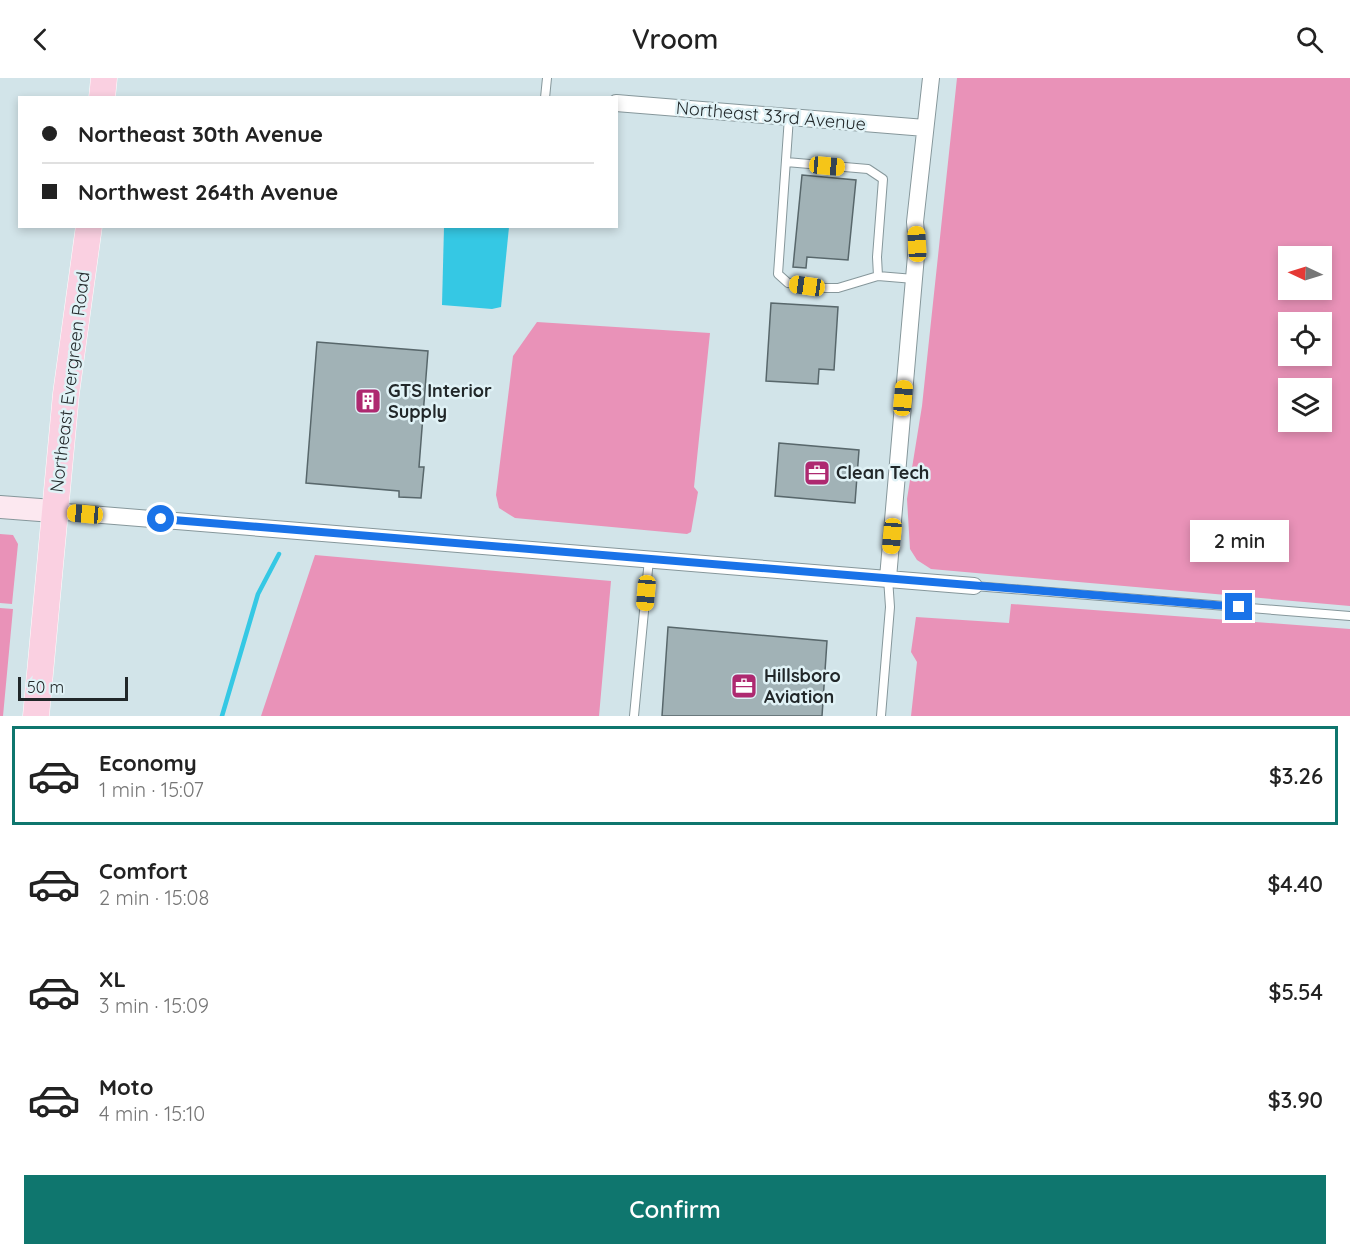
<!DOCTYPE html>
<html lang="en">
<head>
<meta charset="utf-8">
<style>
	:root { --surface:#fff; --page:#f6f6f6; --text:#222; --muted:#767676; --line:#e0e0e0; --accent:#0f766e }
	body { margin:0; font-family:Quicksand,sans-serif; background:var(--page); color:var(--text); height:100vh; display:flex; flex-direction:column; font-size:22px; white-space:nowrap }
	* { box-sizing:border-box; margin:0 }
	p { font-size:20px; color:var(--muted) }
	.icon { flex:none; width:33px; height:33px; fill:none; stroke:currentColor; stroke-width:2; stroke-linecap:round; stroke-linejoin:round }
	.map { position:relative; height:638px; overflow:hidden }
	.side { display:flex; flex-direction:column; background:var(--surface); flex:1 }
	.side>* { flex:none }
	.guide { position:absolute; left:18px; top:18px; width:600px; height:132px; border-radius:0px; box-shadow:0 3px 9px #0003; display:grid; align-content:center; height:132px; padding:0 24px; background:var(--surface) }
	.needle { width:39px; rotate:274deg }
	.tools { position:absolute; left:1278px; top:168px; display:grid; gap:12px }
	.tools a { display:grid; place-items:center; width:54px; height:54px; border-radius:0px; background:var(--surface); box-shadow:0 3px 9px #0003; font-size:30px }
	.scale { position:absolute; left:18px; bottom:15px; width:110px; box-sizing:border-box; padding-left:6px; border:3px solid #212729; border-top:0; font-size:16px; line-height:21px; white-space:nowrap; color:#212729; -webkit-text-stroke:4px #e0f2f6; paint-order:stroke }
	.end { position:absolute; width:27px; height:27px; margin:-14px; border:8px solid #1a73e8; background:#fff; box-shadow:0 0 0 3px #fff }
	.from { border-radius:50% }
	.bubble { position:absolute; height:42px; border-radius:0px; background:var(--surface); box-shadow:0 3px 9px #0003; font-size:20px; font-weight:600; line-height:42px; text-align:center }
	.car { position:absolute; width:18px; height:36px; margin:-18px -9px; border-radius:8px; box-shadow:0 0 4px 2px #0007; background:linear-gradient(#f5c518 24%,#345 0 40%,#f5c518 0 76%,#345 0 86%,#f5c518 0) }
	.guide b { display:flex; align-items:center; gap:21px; height:57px; font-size:22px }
	.guide b+b { border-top:2px solid var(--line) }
	.guide i { width:15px; height:15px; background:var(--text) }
	ul { padding:10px 0 0; list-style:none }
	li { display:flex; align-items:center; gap:18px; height:99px; margin:0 12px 9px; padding:0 12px; border:3px solid transparent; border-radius:0px }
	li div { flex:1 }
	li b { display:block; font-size:22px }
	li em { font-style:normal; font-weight:600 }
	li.selected { border-color:var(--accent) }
	li>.icon { width:54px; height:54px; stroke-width:1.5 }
	.button { display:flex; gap:12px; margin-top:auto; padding:12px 24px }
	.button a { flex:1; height:69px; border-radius:0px; background:var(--accent); color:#fff; font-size:24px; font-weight:600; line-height:69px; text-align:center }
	header { display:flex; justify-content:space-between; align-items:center; height:78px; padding:0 24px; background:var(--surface); font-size:27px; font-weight:600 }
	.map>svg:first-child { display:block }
	.green { fill:#e992b8; fill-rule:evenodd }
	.water { fill:#35c8e4 }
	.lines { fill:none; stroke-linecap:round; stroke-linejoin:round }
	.stream { stroke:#35c8e4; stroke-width:4.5 }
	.building { fill:#a1b2b6; stroke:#58676b; stroke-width:1.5 }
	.lane-casing { stroke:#86979b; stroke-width:10 }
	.street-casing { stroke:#86979b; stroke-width:18 }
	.secondary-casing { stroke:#86979b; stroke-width:24 }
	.primary-casing { stroke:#fff; stroke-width:27 }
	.lane { stroke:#fff; stroke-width:8 }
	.street { stroke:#fff; stroke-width:16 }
	.secondary { stroke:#fce8f0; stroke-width:22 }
	.primary { stroke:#fad0e1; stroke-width:26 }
	.route { stroke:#1a73e8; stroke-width:8 }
	.labels { text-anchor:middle; stroke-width:5; stroke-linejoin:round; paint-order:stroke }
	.street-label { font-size:18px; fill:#212729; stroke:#e0f2f6 }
	.poi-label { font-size:18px; font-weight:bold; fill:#212729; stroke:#e0f2f6; text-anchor:start }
</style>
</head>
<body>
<header><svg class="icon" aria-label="back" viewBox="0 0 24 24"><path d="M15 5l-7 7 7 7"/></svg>Vroom<svg class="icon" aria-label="search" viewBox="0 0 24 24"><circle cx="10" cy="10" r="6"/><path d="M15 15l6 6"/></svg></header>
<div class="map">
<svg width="1350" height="638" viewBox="0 0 1350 638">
	<rect width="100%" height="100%" fill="#d2e4e9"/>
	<!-- green -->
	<path class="green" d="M957 0H1350V528L931 491 917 482 910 471 907 421 922 328ZM1322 178V212H1288V178ZM1288 244H1322V278H1288ZM1288 310H1322V344H1288Z
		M537 244 710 255 694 409 698 414 691 454 687 456 515 440 499 430 496 417 513 278Z
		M0 456 13 457 18 466 12 526 0 525Z
		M315 477 611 503 599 638H261Z
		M1011 526 1350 551V638H911L917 584 911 574 916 539 1009 545Z
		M0 530 13 531 3 638H0Z"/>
	<!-- water -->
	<path class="water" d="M444 149H509L501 229 492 231 442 227Z"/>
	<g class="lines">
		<!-- stream -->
		<path class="stream" d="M222 638 258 516 279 476"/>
	</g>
	<!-- building -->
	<path class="building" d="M802 97 856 102 848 182 807 179 806 190 793 189Z
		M771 225 838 229 834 292 819 291 818 306 766 303Z
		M317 264 428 273 419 389H424L421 420 399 419V413L306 405Z
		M779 365 859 372 855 425 775 418Z
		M668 549 827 563 822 638H662Z"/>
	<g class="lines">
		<defs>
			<path id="lane" d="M545 20 547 0
				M789 39 778 196 788 205 825 210H838L878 198 914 201
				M786 84 868 91 883 101 877 179 878 198
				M974 508 1350 538
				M634 638 649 481
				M881 638 890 529 888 500"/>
			<path id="street" d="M616 25 925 50
				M53 433 974 508
				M888 500 917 166 915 144 931 0"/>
			<path id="secondary" d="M0 429 53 433"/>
			<path id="primary" d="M102 20 104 0
				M36 638 66 316 89 148"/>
		</defs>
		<!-- lane casing -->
		<use href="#lane" class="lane-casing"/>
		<!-- street casing -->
		<use href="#street" class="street-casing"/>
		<!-- secondary casing -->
		<use href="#secondary" class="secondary-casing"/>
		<!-- primary casing -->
		<use href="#primary" class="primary-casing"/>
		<!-- lane -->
		<use href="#lane" class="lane"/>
		<!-- street -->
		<use href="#street" class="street"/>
		<!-- secondary -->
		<use href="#secondary" class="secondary"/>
		<!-- primary -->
		<use href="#primary" class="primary"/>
	</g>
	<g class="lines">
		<!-- route -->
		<path class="route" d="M161 441 1239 529"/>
	</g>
	<!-- icons -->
	<defs>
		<symbol id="building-square" viewBox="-11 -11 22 22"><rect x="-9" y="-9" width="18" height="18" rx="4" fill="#ae2970" stroke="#e0f2f6"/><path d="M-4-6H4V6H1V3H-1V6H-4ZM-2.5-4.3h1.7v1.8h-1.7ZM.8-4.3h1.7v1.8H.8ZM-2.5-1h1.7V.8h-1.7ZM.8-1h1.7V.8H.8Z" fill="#fff"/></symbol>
		<symbol id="office-square" viewBox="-11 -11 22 22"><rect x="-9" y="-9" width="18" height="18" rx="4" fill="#ae2970" stroke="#e0f2f6"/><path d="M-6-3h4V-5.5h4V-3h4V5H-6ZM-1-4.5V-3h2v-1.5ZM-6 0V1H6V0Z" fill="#fff"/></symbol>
	</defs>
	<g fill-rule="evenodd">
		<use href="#building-square" x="353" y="308" width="30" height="30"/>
		<use href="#office-square" x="802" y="380" width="30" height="30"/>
		<use href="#office-square" x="729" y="593" width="30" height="30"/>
	</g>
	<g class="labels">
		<!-- street labels -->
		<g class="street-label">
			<text transform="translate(771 38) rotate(5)" y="6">Northeast 33rd Avenue</text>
			<text transform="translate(70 304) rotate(-83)" y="6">Northeast Evergreen Road</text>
		</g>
		<!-- poi labels -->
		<g class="poi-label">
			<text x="388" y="319">GTS Interior<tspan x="388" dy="21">Supply</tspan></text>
			<text x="836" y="401">Clean Tech</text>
			<text x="764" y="604">Hillsboro<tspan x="764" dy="21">Aviation</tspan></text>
		</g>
	</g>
</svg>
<div class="tools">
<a><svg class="needle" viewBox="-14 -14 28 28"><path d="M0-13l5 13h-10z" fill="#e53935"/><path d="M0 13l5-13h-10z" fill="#767676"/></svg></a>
<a><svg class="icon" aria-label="locate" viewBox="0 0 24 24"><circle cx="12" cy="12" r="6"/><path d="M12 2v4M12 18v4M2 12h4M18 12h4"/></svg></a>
<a><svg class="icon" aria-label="layers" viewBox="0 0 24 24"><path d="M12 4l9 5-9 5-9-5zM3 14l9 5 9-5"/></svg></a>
</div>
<div class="scale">50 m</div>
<i class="end from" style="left:161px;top:441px"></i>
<i class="end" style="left:1239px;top:529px"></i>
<div class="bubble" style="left:1190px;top:442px;width:99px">2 min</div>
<i class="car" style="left:827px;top:88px;rotate:95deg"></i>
<i class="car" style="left:917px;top:166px;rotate:357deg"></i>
<i class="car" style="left:807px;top:208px;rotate:278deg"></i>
<i class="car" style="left:903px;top:320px;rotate:5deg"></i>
<i class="car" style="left:85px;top:436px;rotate:275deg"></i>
<i class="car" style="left:892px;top:458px;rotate:185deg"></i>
<i class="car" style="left:646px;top:515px;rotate:185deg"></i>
<div class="guide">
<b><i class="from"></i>Northeast 30th Avenue</b>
<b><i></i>Northwest 264th Avenue</b>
</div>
</div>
<section class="side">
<ul>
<li class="selected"><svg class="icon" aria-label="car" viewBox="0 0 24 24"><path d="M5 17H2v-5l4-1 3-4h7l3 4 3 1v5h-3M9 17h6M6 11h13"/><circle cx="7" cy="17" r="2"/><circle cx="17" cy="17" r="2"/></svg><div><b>Economy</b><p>1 min · 15:07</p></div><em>$3.26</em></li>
<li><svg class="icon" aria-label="car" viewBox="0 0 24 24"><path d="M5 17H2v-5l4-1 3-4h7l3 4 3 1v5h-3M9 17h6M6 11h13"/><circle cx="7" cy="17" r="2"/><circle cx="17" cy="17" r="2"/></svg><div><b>Comfort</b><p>2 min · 15:08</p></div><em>$4.40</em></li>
<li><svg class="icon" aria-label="car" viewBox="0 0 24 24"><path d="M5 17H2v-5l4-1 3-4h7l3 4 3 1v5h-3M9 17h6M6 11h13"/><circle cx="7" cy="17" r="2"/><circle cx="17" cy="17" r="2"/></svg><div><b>XL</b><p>3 min · 15:09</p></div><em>$5.54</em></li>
<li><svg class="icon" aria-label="car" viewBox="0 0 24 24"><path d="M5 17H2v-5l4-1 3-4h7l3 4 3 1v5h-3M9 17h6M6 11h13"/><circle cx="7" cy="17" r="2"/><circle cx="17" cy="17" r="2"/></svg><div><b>Moto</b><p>4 min · 15:10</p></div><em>$3.90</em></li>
</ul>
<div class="button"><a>Confirm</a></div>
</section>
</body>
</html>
